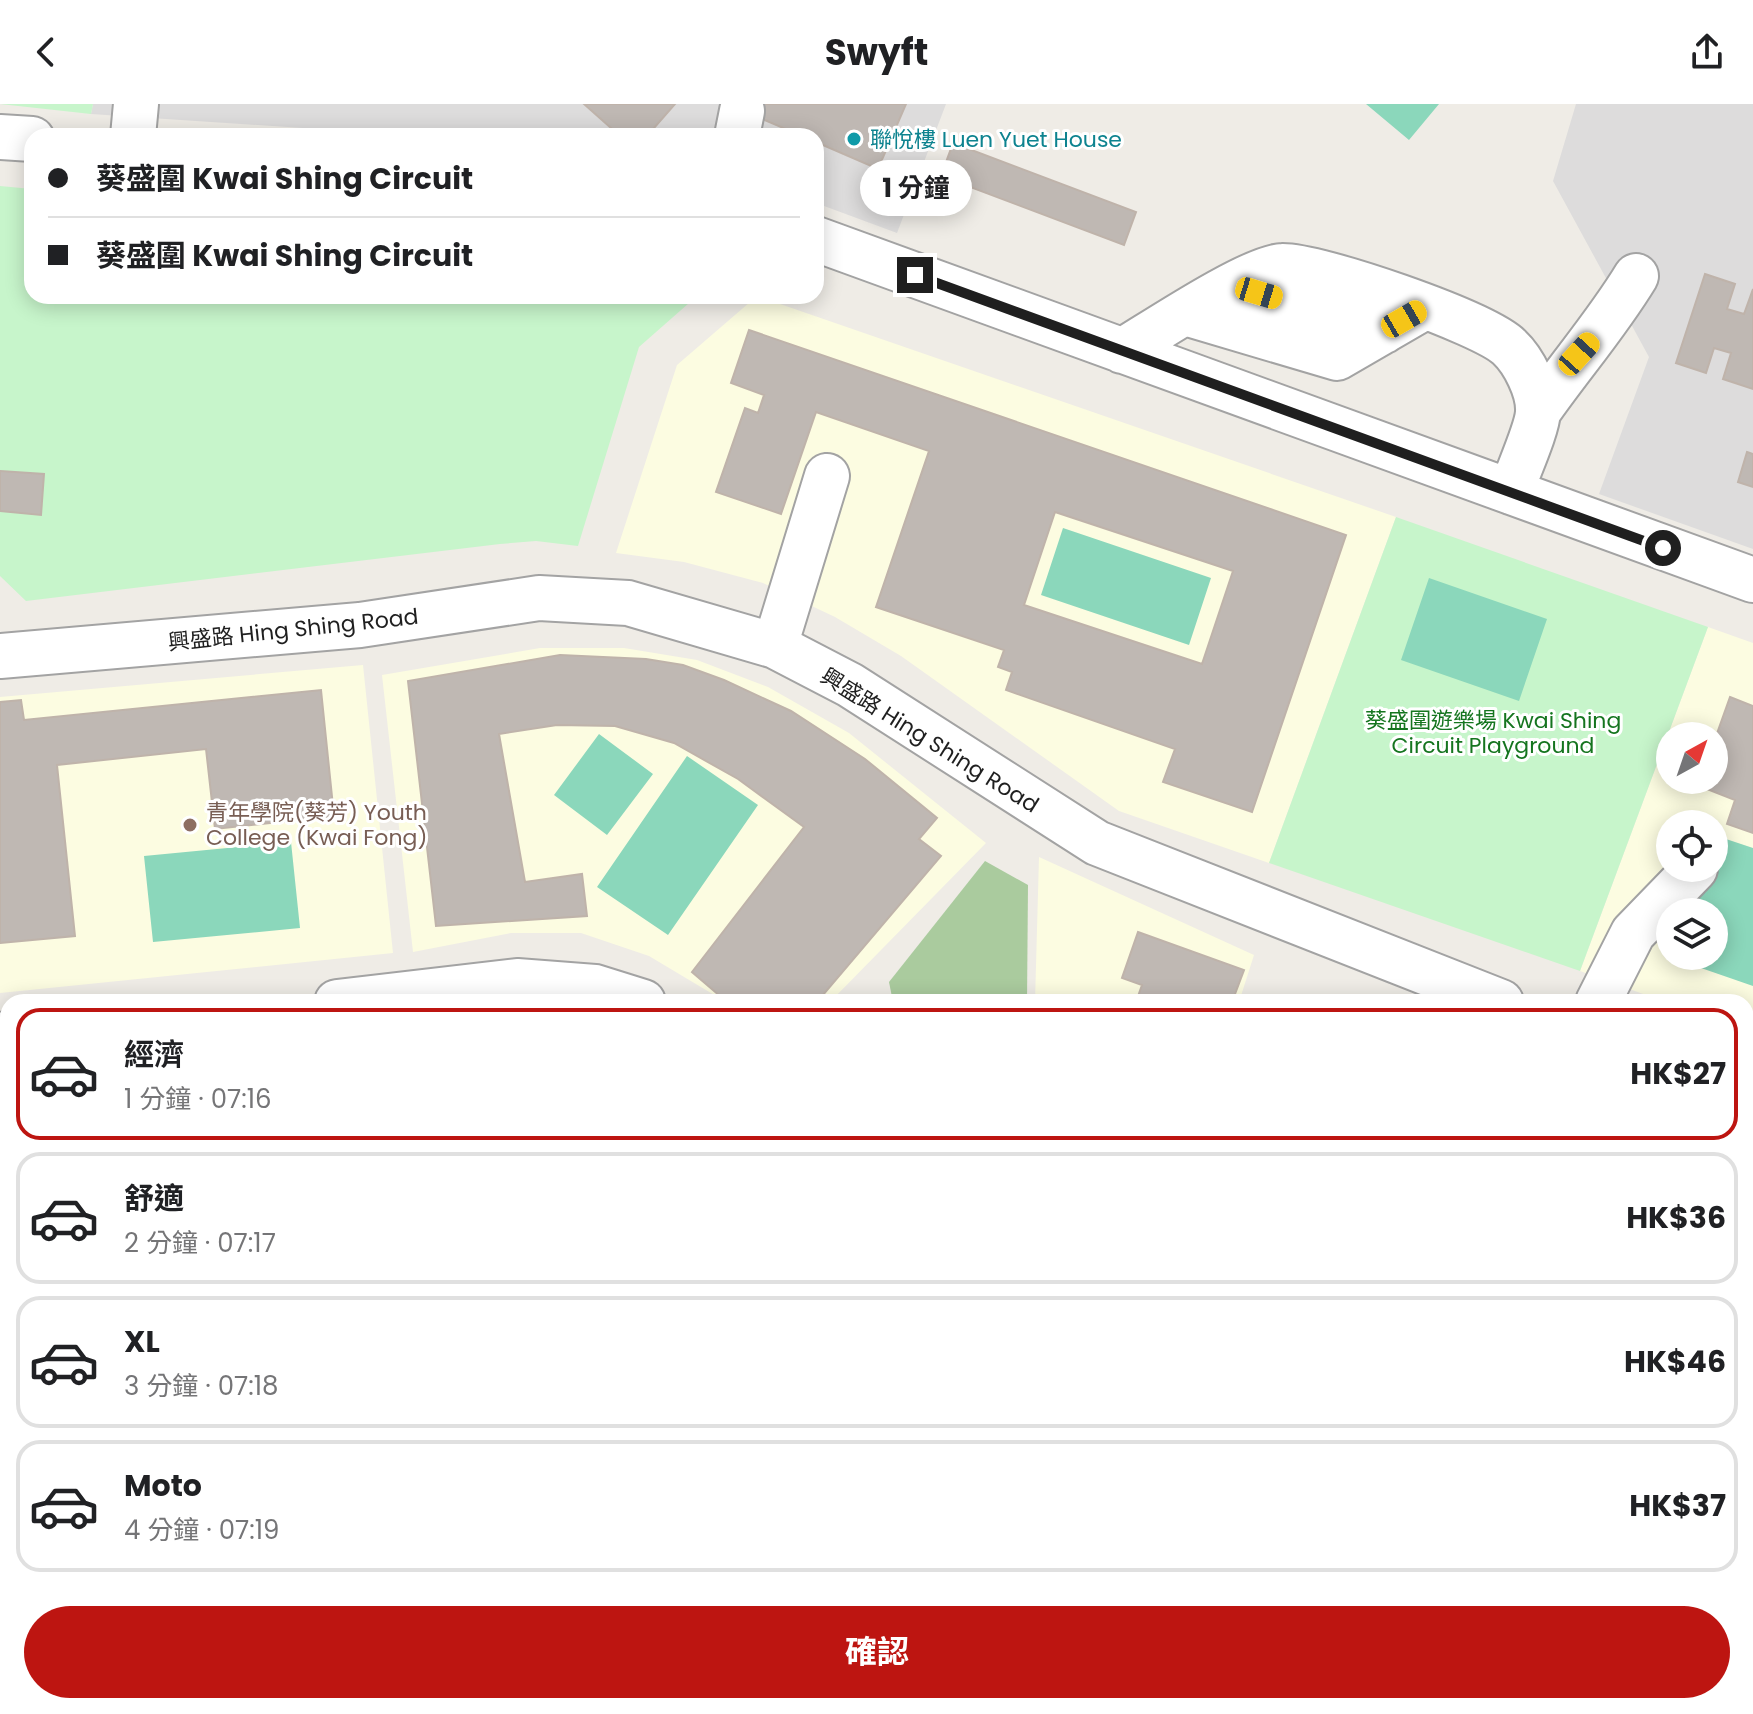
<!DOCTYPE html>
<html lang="zh-TW">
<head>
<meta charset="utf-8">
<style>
	:root { --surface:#fff; --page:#f2f2f2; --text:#202124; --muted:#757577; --line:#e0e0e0; --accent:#bd1511 }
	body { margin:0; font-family:Poppins,"Noto Sans TC",sans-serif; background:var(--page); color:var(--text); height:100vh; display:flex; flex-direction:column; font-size:30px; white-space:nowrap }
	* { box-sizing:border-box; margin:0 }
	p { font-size:26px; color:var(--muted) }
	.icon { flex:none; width:44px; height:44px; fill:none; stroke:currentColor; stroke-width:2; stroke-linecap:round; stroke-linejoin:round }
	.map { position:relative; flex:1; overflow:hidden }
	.panel { position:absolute; left:0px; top:890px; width:1754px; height:720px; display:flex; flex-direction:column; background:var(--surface); border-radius:24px 24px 0 0; box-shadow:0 4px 20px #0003 }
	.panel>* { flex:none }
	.hud { position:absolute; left:24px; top:24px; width:800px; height:176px; border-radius:24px; box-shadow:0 4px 20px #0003; display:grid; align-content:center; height:176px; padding:0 24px; background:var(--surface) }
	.needle { width:52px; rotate:40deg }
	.controls { position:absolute; left:1656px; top:618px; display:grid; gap:16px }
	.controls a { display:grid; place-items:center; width:72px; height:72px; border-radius:50%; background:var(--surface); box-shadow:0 4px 20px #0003; font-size:40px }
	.end { position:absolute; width:36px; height:36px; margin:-18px; border:10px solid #1f1f1f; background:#fff; box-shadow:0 0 0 4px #fff }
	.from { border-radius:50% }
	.bubble { position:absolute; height:56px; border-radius:28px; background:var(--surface); box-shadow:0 4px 20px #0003; font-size:26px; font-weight:700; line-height:56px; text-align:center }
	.car { position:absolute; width:24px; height:48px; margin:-24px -12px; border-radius:10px; box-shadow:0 0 6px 2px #0007; background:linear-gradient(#f5c518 24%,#345 0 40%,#f5c518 0 76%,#345 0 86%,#f5c518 0) }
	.hud b { display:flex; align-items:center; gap:28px; height:76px; font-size:30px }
	.hud b+b { border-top:2px solid var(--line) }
	.hud i { width:20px; height:20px; background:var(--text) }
	ul { padding:14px 0 0; list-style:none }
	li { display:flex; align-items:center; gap:24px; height:132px; margin:0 16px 12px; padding:0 8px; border:4px solid var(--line); border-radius:24px }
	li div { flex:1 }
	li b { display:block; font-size:30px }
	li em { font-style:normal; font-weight:700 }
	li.active { border-color:var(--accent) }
	li>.icon { width:72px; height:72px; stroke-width:1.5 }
	.button { display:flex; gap:16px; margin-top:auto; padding:16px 24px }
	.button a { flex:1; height:92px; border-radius:48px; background:var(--accent); color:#fff; font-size:32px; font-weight:700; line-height:92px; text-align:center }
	header { display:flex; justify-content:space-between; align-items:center; height:104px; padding:0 24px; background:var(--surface); font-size:36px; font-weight:700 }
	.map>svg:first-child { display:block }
	.residential { fill:#dddcdc }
	.education { fill:#fcfce1; fill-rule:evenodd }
	.grass { fill:#c9e4b0 }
	.forest { fill:#aacb9e }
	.park { fill:#c7f5cb }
	.pitch { fill:#8bd7bb }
	.building { fill:#bfb8b3; stroke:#bfb3aa; stroke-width:2; fill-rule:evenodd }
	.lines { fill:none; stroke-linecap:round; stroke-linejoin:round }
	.minor-casing { stroke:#a3a3a3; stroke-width:48 }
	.minor { stroke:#fff; stroke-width:44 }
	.route { stroke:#1f1f1f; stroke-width:10 }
	.culture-dot { fill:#0f9aa8; stroke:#fff; stroke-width:3 }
	.education-dot { fill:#8d6e63; stroke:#fff; stroke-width:3 }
	.labels { text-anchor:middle; stroke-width:6; stroke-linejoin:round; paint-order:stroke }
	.culture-label { font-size:22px; fill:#0d838f; stroke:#fff; text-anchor:start }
	.street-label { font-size:22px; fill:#1f1f1f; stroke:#fff }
	.park-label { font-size:22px; fill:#15751f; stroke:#fff }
	.education-label { font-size:22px; fill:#785e54; stroke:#fff; text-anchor:start }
</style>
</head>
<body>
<header><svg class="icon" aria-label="back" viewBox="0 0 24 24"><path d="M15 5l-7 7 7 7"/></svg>Swyft<svg class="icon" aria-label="share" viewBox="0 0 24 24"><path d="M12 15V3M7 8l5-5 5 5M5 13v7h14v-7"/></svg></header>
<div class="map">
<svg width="1753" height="1610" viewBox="0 0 1753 1610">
	<rect width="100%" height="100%" fill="#efece6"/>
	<!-- residential -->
	<path class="residential" d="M93 0H946L897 129 816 99V32H422L91 10Z
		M1576 0H1753V445L1599 390 1649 253 1553 77Z"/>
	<!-- education -->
	<path class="education" d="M757 192 1396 413 1269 759 1119 707 901 552 835 513 763 479 684 458 616 449 677 261Z
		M1708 523 1753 539V930L1746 928V898H1665L1580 867ZM1670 632H1714V676H1670ZM1670 720H1714V764H1670ZM1670 808H1714V852H1670Z
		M540 544H624L697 556 768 583 849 629 986 739 830 898H726L649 852 581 829H511L413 848 382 571Z
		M363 561 393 849 0 889V593Z
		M1039 753 1254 851 1239 898H1035Z"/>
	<!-- grass -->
	<path class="grass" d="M8 1229V1482L0 1483V1230Z"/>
	<!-- forest -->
	<path class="forest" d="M985 757 1028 781 1027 898H893L889 878Z"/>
	<!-- park -->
	<path class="park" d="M0 0H93L91 10Z
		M0 82 32 85V192H697L639 243 578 442 536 437 500 440 26 497 0 472Z
		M1396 413 1708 523 1580 867 1269 759Z
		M1746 1028 1753 1031V1420L1746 1421Z
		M883 1602H1482L1483 1610H883Z"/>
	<!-- pitch -->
	<path class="pitch" d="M1366 0H1439L1409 36Z
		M1063 424 1211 474 1189 541 1041 491Z
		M1429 474 1547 515 1519 597 1401 556Z
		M599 630 653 670 607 731 554 691Z
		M687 652 758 701 668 831 597 783Z
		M1717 732 1753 744V882L1675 855 1676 852H1714V808H1691L1706 764H1714Z
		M291 738 300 824 153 838 144 752Z
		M1006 1602H1345L1346 1610H1007Z"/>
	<!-- building -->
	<path class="building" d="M584 0H675L647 32H620Z
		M727 0H906L878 65 816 38V32H802Z
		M953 39 1136 108 1124 141 941 72Z
		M1705 170 1735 180 1727 205 1744 210 1753 185V285L1723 275 1731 249 1714 244 1706 269 1676 259Z
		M749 226 1346 431 1252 708 1163 678 1175 645 1006 586 1012 568 998 563 1004 546 876 503 929 347 816 308 781 410 716 388 745 304 758 309 764 291 731 279ZM1055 408 1233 467 1202 560 1024 501Z
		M1747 348 1753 350V383L1738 378Z
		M0 367 44 370 41 411 0 407Z
		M560 551 646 555 683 561 724 576 791 607 865 655 937 714 919 735 941 752 817 898H727L692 868 804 723 738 675 674 639 615 622 557 621 499 630 525 778 582 770 587 812 436 822 408 577Z
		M321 586 334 712 215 725 206 645 57 661 75 832 0 839V598L21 596 24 616Z
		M1730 593 1753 602V729L1727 720 1735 696 1699 682 1701 676H1714V638Z
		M1138 828 1244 866 1232 898H1136L1142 881 1122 874Z
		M8 973V1164H0V974Z
		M1746 1427H1753V1610H1493L1492 1602H1746Z
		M8 1490V1566L0 1567V1491Z
		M453 1602H470L471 1610H378Z
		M498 1602H574L575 1610H484V1604Z
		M575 1602H668V1610H577Z
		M693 1602H781V1610H694Z"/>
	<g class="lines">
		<defs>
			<path id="minor" d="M133 32 136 0
				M737 32 742 7
				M0 33 32 35
				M816 135 1753 476
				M1233 181 1384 227
				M1185 209 1337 254 1425 203
				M1122 247C1152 229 1253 162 1282 162 1318 161 1483 218 1509 243 1524 257 1539 287 1538 308 1537 326 1517 369 1511 388
				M1538 308C1570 262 1607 220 1636 172
				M775 542 827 372
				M0 552 360 521 539 494 628 499 775 542 850 581 1097 739 1501 898
				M337 898 517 877 595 883 643 898
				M1598 898 1633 829 1695 765
				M0 931 8 930
				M1746 988 1753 991
				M0 1195H8
				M821 1602 822 1610
				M81 1610 159 1602"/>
		</defs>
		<!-- minor casing -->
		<use href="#minor" class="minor-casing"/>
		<!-- minor -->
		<use href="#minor" class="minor"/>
	</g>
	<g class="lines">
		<!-- route -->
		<path class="route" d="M915 171 1663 444"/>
	</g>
	<!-- markers -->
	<circle class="culture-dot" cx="854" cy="35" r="8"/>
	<circle class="education-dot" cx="190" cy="721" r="8"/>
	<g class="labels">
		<!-- culture labels -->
		<g class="culture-label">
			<text x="870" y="43">聯悅樓 Luen Yuet House</text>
		</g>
		<!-- street labels -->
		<g class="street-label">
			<text transform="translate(293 525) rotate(-6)" y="8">興盛路 Hing Shing Road</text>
			<text transform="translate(930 636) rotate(32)" y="8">興盛路 Hing Shing Road</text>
		</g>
		<!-- park labels -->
		<g class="park-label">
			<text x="1493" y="624">葵盛圍遊樂場 Kwai Shing<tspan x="1493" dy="25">Circuit Playground</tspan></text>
		</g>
		<!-- education labels -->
		<g class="education-label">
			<text x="206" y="716">青年學院(葵芳) Youth<tspan x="206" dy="25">College (Kwai Fong)</tspan></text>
		</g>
	</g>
</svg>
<div class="controls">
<a><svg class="needle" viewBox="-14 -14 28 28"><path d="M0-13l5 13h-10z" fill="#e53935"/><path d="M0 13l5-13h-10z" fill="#757577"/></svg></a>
<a><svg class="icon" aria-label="locate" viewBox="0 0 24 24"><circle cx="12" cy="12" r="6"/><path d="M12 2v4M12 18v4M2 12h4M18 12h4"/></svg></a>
<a><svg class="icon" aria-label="layers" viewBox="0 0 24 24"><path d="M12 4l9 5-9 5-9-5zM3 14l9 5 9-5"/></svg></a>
</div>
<i class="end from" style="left:1663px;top:444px"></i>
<i class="end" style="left:915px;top:171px"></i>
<div class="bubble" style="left:860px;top:56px;width:112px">1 分鐘</div>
<i class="car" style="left:1259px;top:189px;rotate:107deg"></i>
<i class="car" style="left:1404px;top:215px;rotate:60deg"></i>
<i class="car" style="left:1579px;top:250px;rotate:42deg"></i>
<div class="hud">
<b><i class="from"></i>葵盛圍 Kwai Shing Circuit</b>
<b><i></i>葵盛圍 Kwai Shing Circuit</b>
</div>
<section class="panel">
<ul>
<li class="active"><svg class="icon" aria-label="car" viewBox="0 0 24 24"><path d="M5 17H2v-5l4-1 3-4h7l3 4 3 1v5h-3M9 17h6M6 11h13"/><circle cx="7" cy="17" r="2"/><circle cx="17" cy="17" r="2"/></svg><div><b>經濟</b><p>1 分鐘 · 07:16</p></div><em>HK$27</em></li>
<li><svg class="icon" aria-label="car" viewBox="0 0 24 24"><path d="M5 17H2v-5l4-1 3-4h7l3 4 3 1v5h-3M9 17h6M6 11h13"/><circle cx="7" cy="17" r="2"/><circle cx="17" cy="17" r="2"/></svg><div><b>舒適</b><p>2 分鐘 · 07:17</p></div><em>HK$36</em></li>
<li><svg class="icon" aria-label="car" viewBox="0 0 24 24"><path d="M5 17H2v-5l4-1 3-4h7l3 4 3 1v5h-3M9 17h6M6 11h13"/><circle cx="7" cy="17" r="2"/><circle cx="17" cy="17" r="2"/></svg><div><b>XL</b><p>3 分鐘 · 07:18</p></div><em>HK$46</em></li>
<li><svg class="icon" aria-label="car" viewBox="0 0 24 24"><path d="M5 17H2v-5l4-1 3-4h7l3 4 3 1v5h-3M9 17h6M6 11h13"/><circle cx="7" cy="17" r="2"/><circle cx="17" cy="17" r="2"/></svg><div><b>Moto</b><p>4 分鐘 · 07:19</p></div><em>HK$37</em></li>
</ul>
<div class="button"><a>確認</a></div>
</section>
</div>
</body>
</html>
